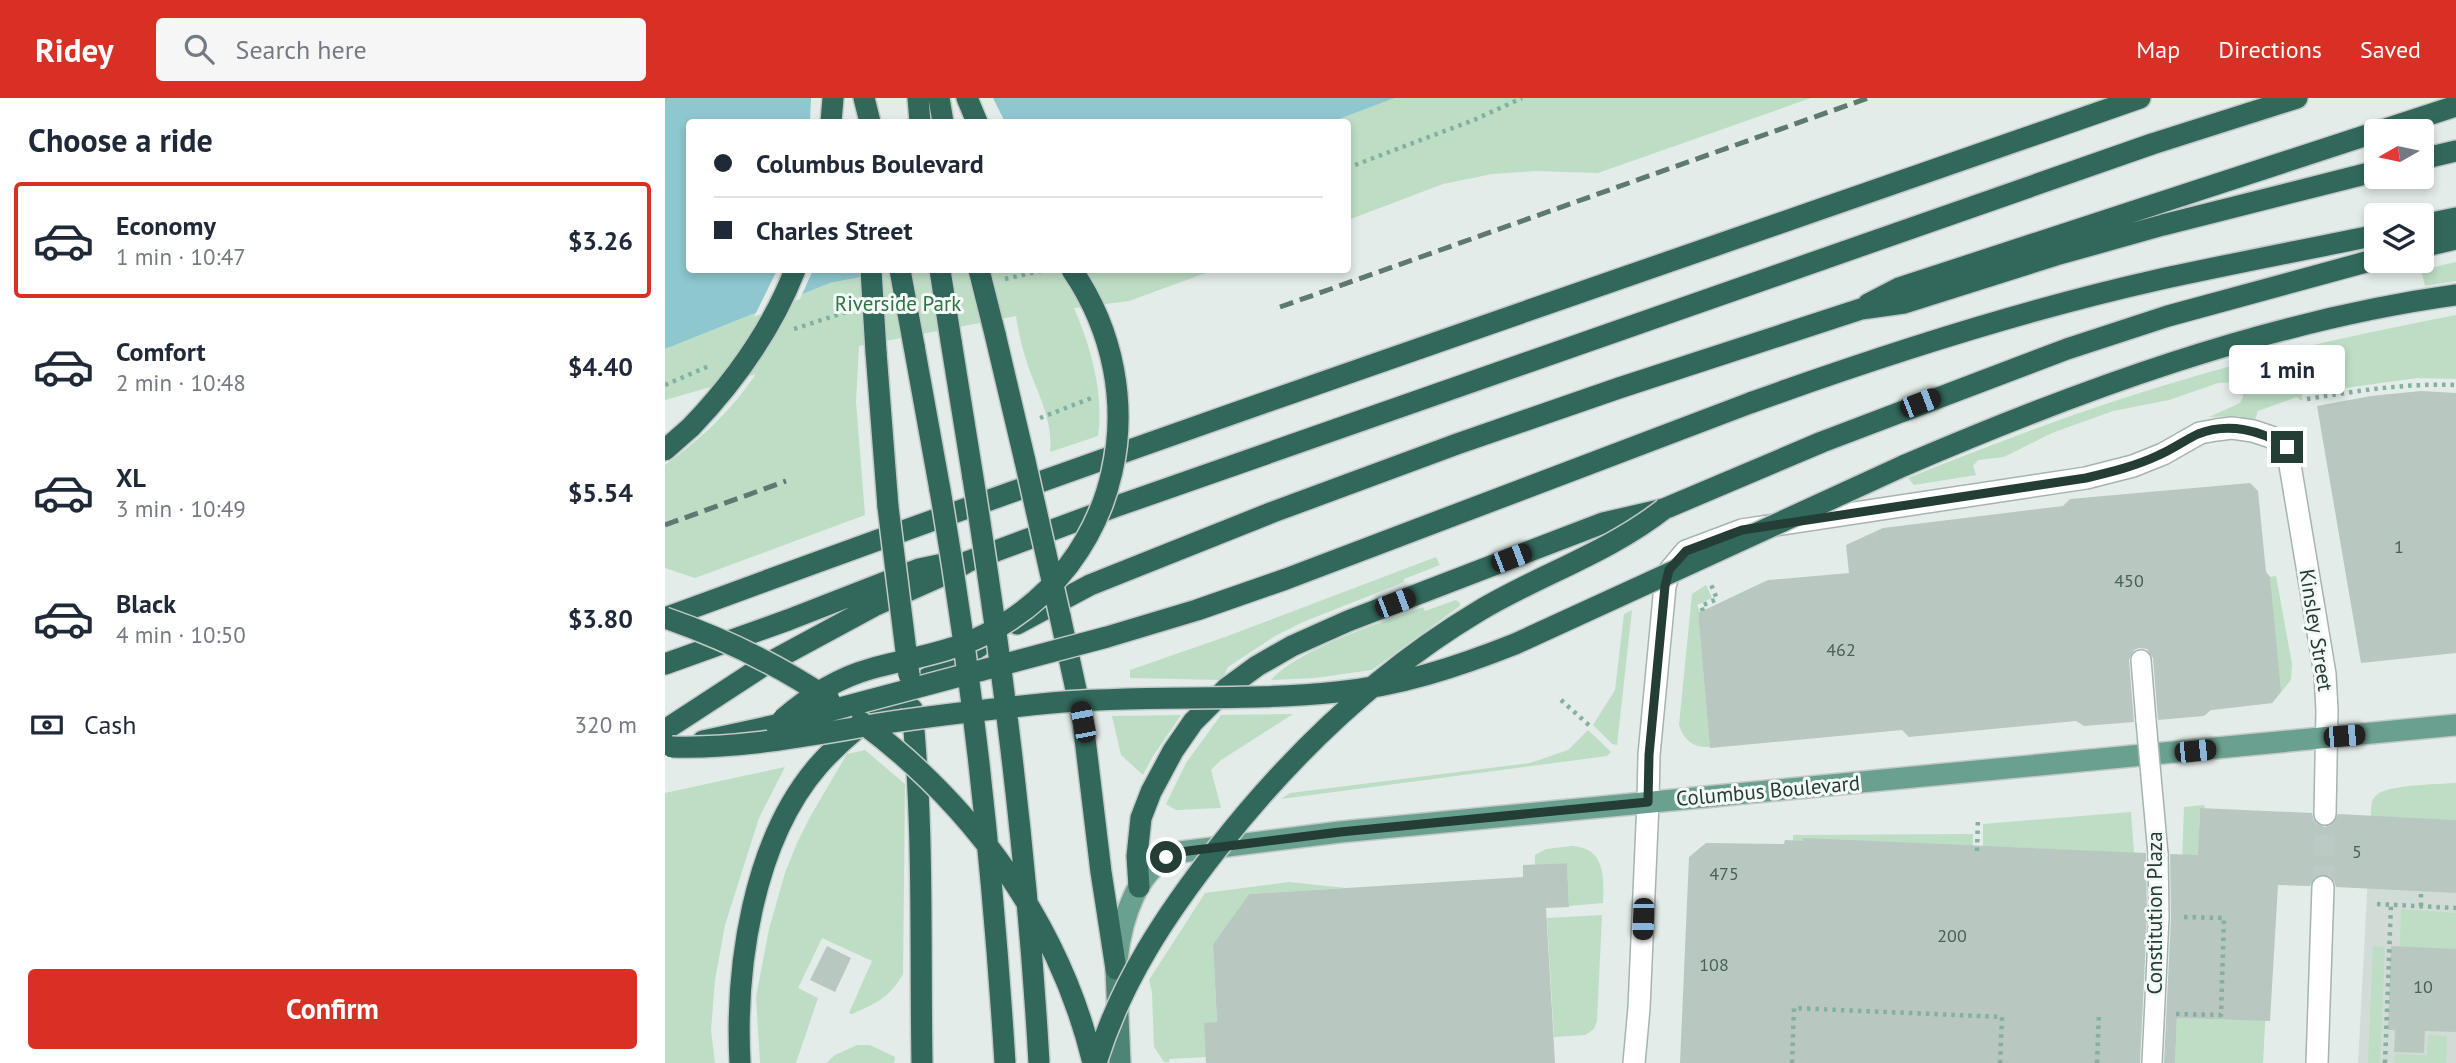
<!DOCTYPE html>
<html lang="en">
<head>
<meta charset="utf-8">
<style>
	:root { --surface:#fff; --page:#f6f6f7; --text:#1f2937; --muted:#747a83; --line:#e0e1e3; --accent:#d93025 }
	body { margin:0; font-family:"PT Sans",sans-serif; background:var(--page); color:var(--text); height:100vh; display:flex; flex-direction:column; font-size:26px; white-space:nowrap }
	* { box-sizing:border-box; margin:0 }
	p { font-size:23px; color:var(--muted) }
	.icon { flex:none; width:38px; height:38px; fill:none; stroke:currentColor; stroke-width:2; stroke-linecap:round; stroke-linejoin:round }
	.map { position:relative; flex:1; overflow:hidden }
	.details { display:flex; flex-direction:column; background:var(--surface); width:665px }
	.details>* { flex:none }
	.hud { position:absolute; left:21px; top:21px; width:665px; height:154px; border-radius:7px; box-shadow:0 4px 10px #0003; display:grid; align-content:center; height:154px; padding:0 28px; background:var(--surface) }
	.needle { width:46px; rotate:261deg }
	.buttons { position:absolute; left:1699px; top:21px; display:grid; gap:14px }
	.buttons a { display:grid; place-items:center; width:70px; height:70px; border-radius:7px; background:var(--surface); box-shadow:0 4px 10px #0003; font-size:35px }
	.end { position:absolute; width:32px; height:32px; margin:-16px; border:9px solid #243d35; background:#fff; box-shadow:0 0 0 4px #fff }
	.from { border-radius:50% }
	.bubble { position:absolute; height:49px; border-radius:7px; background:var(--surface); box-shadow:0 4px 10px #0003; font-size:23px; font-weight:700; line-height:49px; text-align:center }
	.car { position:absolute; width:21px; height:42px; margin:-21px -10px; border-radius:9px; box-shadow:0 0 5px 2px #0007; background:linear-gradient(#222 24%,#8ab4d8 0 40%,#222 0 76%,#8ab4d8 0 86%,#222 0) }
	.hud b { display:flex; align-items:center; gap:24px; height:66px; font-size:26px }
	.hud b+b { border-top:2px solid var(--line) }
	.hud i { width:18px; height:18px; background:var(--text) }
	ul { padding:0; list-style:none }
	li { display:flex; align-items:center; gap:21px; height:116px; margin:0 14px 10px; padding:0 14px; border:4px solid transparent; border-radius:7px }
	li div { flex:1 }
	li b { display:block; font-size:26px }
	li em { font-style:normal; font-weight:700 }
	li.on { border-color:var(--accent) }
	li>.icon { width:63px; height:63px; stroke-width:1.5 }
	h2 { padding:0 28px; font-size:32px; line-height:84px }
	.pay { display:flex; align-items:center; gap:18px; height:77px; padding:0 28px; font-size:26px }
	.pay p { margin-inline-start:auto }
	.button { display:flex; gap:14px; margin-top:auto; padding:14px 28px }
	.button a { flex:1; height:80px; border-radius:7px; background:var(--accent); color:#fff; font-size:28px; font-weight:700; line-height:80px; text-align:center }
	header { display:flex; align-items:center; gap:42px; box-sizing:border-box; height:98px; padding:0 35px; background:var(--accent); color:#fff }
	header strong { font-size:33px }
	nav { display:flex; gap:38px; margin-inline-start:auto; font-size:24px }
	.search { width:490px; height:63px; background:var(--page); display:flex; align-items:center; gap:18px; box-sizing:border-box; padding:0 24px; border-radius:7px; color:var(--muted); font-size:26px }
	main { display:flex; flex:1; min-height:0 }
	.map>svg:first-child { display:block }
	.built { fill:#d2dcd7 }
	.green { fill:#bdddc5 }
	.water { fill:#8ec7cf }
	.pier { fill:#e3ece8 }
	.building { fill:#b9c7c1 }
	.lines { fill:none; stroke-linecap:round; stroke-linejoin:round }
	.minor-tunnel { stroke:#bdc9c4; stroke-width:21; stroke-dasharray:21 10; stroke-linecap:butt }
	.pedestrian-casing { stroke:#a6b4af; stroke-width:22 }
	.minor-casing { stroke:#a6b4af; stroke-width:24 }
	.tertiary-casing { stroke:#a6b4af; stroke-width:24 }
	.primary-casing { stroke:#c2c9c6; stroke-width:24 }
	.trunk-casing { stroke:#c2c9c6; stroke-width:24 }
	.motorway-casing { stroke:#c2c9c6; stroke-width:24 }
	.path { stroke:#85afa0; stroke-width:4.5; stroke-dasharray:3.5 5; stroke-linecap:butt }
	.pedestrian { stroke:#fff; stroke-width:19 }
	.minor { stroke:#fff; stroke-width:21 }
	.tertiary { stroke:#fff; stroke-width:21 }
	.primary { stroke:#6aa090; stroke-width:21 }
	.trunk { stroke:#4e8476; stroke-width:21 }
	.motorway { stroke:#31685b; stroke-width:21 }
	.rail { stroke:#5e7971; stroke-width:5; stroke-dasharray:14 7; stroke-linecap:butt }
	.pedestrian-bridge-casing { stroke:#a6b4af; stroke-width:22; stroke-linecap:butt }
	.motorway-bridge-casing { stroke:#c2c9c6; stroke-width:24; stroke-linecap:butt }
	.pedestrian-bridge { stroke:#fff; stroke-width:19 }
	.motorway-bridge { stroke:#31685b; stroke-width:21 }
	.route { stroke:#243d35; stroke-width:9 }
	.labels { text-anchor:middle; stroke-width:6; stroke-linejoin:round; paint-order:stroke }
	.number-label { font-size:18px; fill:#496058 }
	.park-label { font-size:21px; fill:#2f7247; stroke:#f4f9f6 }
	.street-label { font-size:21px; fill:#243d35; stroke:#f4f9f6 }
</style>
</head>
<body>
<header>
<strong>Ridey</strong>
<div class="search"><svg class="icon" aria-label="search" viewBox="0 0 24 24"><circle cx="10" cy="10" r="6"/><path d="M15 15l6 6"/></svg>Search here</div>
<nav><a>Map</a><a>Directions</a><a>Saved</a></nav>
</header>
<main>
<section class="details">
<h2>Choose a ride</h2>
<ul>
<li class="on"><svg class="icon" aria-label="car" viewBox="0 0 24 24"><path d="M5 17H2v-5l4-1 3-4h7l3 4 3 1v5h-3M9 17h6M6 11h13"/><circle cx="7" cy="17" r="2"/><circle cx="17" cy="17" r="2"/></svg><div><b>Economy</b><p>1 min · 10:47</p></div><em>$3.26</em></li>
<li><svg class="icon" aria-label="car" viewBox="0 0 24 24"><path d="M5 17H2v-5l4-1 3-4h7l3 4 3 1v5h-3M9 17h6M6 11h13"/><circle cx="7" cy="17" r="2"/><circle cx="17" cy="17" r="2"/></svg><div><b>Comfort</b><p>2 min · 10:48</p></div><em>$4.40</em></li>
<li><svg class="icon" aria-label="car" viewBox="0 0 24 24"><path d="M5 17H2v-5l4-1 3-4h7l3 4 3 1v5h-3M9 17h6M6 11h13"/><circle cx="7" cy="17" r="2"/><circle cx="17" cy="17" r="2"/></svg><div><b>XL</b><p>3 min · 10:49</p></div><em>$5.54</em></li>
<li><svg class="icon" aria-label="car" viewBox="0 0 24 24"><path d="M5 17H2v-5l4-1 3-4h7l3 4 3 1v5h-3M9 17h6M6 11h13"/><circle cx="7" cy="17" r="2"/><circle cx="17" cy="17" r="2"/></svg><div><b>Black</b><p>4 min · 10:50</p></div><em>$3.80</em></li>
</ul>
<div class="pay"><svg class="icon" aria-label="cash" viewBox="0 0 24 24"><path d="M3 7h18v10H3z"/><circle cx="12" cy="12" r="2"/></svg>Cash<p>320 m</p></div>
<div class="button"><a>Confirm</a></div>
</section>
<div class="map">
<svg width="1791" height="965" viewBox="0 0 1791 965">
	<rect width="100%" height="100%" fill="#e3ece8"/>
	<!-- built -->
	<path class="built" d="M1791 685V965H1693L1707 703 1715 694 1726 691Z"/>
	<!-- green -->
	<path class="green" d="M730 0H1146L933 75 870 73 827 76 778 86 683 122 682 24H666Z
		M1791 164V183L1760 188 1756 172Z
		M231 172H549L464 203 409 210C426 249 439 296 433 338L385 354C388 328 377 304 368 281 360 261 354 239 351 218L194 248 191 304 200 417 30 480 0 470V367C35 342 67 312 91 276L0 302V251L165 185Z
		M1791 217V281L1752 280 1637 296V303L1632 299 1593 313 1589 324 1573 318 1544 319 1575 305 1578 299 1575 284 1553 285 1504 302 1448 313 1387 335 1339 359 1313 362 1308 368 1311 377 1249 387 1243 380C1326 347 1411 314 1497 288 1593 258 1692 236 1791 217Z
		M771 459 775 467 739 481V484L638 524 610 538 563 569 557 582 465 580V572L560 539Z
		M1601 474 1605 479 1611 478 1627 566 1626 582 1607 605 1546 612Z
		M1041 487 1047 500 1032 507 1035 514 1033 515 1045 649C1029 650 1019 643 1014 627L1027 496Z
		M791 502 795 505V508L707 572 650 580 606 582C634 551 717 524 758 509L760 513Z
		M967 512 952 647 947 646 928 627 950 592 959 516Z
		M628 616 556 662 546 672 556 710 511 712 501 706 521 665 556 617Z
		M516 617 488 658 478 677 456 657 447 618Z
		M923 632 946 654 942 658 616 701 625 695 865 665 903 652Z
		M200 652 240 686 238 876C224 900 212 905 187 916L184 915 207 863 157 840 133 890 153 900 131 965H95L91 899 104 831 120 775 132 745 145 719 182 656Z
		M120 669 94 720 60 827 50 882 46 932 50 965H0V695Z
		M1791 685V722L1706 718C1706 712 1706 706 1708 701 1718 685 1773 687 1791 685Z
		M1539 707 1540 710H1535L1534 728 1540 765 1517 764 1519 709Z
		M1466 714 1469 755 1318 748V726Z
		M1308 736V748L1128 743V737Z
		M907 748C941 750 939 780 938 805L904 808 902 765 870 767V757L881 751Z
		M624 784 681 790 584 796 548 846 552 924 541 959 504 961V964H499L489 949 487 894 484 882 540 795Z
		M1607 796 1598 965H1510L1512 920 1574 922Z
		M1736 811 1791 815V851L1735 849Z
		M937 817 932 923 929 931 920 937 889 939 882 820Z
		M1708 848 1720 849 1715 965H1703Z
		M1763 937 1782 938 1781 965H1729L1730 956 1762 957Z
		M192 947H205L230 959 229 965H161L170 957Z"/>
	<!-- water -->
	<path class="water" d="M0 0H730L666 24H24V172H231L165 185 0 251Z"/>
	<!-- pier -->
	<path class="pier" d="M146 0H328L340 24H145Z
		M112 172H148L135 201 89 219Z"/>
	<!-- building -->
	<path class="building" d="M1756 293 1791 295V555L1696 565 1652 308 1706 298Z
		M1585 385 1593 393 1601 474 1605 479 1616 594 1607 605 1546 612 1539 618 1493 622 1488 560 1482 551 1474 550 1469 552 1464 562 1469 624 1419 628 1411 623 1244 639 1237 632 1045 650 1033 515 1103 482 1184 475 1181 447 1218 430 1398 408 1405 401Z
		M1535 710 1647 715 1649 723 1659 729 1667 727 1673 716 1791 722V795L1671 789 1669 782 1659 776 1651 778 1645 788 1613 787 1605 923 1512 920 1510 965H1499L1506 820 1505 756 1533 757Z
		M1138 740 1481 755 1482 819 1475 965H1015L1024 759 1041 745 1119 746 1120 742 1138 743Z
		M902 765 904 809 881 810 890 965H541L539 925 552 924 548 846 584 796 858 779V767Z
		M162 848 186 860 170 894 145 882Z
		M1726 848 1791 851V934L1760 933 1759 955 1729 954 1730 932H1723Z"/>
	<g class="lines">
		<!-- minor-tunnel -->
		<path class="minor-tunnel" d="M1658 789 1660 716"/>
		<defs>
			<path id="pedestrian" d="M1476 562 1481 623
				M1487 965 1494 819 1493 756"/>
			<path id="minor" d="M983 704 984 657 1000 488 1005 472 1021 453 1077 432 1421 380 1468 368 1498 356 1535 335 1551 332 1567 330 1588 333 1606 339 1622 349 1660 576 1662 612 1660 716
				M1652 965 1658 789"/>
			<path id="tertiary" d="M969 965 974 910 983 704"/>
			<path id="primary" d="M452 862C456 824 472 765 515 754L675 734 1791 627"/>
			<path id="trunk" d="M451 871 455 965"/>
			<path id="motorway" d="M199 0 205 24
				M253 0 255 24
				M274 0 278 24
				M302 0 312 24
				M166 24 168 0
				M1757 61 1791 53
				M1757 127 1791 120
				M1757 149 1791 141
				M1203 206 1234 190 1791 8
				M330 236 360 363
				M286 243 308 380
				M249 248 275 392
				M211 254 223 409
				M1085 305C1218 257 1354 213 1492 182 1565 166 1638 152 1712 137
				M0 352 26 329
				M1238 368C1412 293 1602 223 1791 197
				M395 518 418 624 436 774 451 871
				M0 520C489 339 983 172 1475 0
				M352 526 425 487 608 414 792 346 954 290 1196 211 1239 205 1391 157 1498 127 1712 73
				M0 566 123 522 254 471 288 464
				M247 611C259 729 255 847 257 965
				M0 632 98 568 209 508 281 476 304 463 452 408 1487 46 1632 0
				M38 643 111 627
				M474 789 472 758 476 720 486 694 508 653 528 624 562 590 592 568 627 548 683 523 938 425 999 411 1157 344 1402 251 1503 218 1712 161
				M75 965C70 869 88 743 153 668 197 618 259 582 315 548"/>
		</defs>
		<!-- pedestrian casing -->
		<use href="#pedestrian" class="pedestrian-casing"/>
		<!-- minor casing -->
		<use href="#minor" class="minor-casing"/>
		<!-- tertiary casing -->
		<use href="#tertiary" class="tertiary-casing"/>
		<!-- primary casing -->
		<use href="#primary" class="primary-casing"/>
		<!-- trunk casing -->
		<use href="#trunk" class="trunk-casing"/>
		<!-- motorway casing -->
		<use href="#motorway" class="motorway-casing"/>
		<!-- path -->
		<path class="path" d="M682 70 809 22 857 0
			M340 181 380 172
			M129 231 184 213
			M0 287 44 268
			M1642 301C1692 293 1740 285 1791 287
			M375 320 429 299
			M1038 513 1036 508 1052 501 1045 484
			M896 602 926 629
			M1312 753 1313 720
			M1712 806 1791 810
			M1756 808V793
			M1511 916 1556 917 1559 820 1516 819
			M1127 965 1129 910 1337 919 1335 965
			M1432 965 1434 914
			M1720 965 1726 806"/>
		<!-- pedestrian -->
		<use href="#pedestrian" class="pedestrian"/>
		<!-- minor -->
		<use href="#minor" class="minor"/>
		<!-- tertiary -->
		<use href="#tertiary" class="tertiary"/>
		<!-- primary -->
		<use href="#primary" class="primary"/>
		<!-- trunk -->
		<use href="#trunk" class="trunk"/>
		<!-- motorway -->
		<use href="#motorway" class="motorway"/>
		<!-- rail -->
		<path class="rail" d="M615 209 1203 0
			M0 427 121 383"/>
		<defs>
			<path id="pedestrian-bridge" d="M1481 623 1493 756"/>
			<path id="motorway-bridge" d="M206 172 211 254
				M235 172 249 248
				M275 172 286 243
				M314 172 330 236
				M26 329C70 283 107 231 130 172
				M360 363 395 518
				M308 380C339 574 363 769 374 965
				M275 392C308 581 328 773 340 965
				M223 409 244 577
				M0 520C58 540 113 567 164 601
				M118 621C143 599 173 580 205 571 245 560 284 555 321 536 457 466 492 296 407 172
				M196 624C309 708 395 827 428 965
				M111 627 442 539 532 512 621 481 1085 305
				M7 649C75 651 140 638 207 627 266 618 326 611 386 605 481 596 577 604 672 594 734 588 792 569 850 546L1238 368
				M431 965C456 884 501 816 553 750 626 657 712 574 814 513 874 477 943 455 999 411"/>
		</defs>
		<!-- pedestrian-bridge casing -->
		<use href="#pedestrian-bridge" class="pedestrian-bridge-casing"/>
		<!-- motorway-bridge casing -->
		<use href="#motorway-bridge" class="motorway-bridge-casing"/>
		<!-- pedestrian-bridge -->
		<use href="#pedestrian-bridge" class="pedestrian-bridge"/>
		<!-- motorway-bridge -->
		<use href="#motorway-bridge" class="motorway-bridge"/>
	</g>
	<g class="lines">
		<!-- route -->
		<path class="route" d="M501 759 515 754 675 734 983 704 984 657 1000 488 1004 472 1021 453 1077 432 1421 380C1446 374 1471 368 1494 357 1508 351 1520 342 1533 336 1563 324 1596 332 1622 349"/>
	</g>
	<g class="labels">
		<!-- number labels -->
		<g class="number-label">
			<text x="1734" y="455">1</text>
			<text x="1464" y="489">450</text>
			<text x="1176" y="558">462</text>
			<text x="1692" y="760">5</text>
			<text x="1059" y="782">475</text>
			<text x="1287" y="844">200</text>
			<text x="1049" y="873">108</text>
			<text x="1758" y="895">10</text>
		</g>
		<!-- park labels -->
		<g class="park-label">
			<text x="233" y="213">Riverside Park</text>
		</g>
		<!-- street labels -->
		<g class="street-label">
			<text transform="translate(1651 532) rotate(81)" y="7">Kinsley Street</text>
			<text transform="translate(1103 693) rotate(-5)" y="7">Columbus Boulevard</text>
			<text transform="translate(1490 815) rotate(-90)" y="7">Constitution Plaza</text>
		</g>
	</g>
</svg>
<div class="buttons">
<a><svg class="needle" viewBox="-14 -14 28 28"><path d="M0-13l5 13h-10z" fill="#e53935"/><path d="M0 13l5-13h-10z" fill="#747a83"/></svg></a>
<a><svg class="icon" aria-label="layers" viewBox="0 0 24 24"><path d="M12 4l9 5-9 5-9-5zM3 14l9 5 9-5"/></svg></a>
</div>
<i class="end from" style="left:501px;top:759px"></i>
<i class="end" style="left:1622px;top:349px"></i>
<div class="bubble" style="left:1564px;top:247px;width:116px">1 min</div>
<i class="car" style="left:1255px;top:305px;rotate:69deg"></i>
<i class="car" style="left:846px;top:460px;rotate:69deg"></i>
<i class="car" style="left:730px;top:505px;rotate:69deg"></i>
<i class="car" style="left:418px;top:624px;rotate:349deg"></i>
<i class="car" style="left:1679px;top:638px;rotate:85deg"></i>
<i class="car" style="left:1530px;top:653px;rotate:84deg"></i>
<i class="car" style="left:978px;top:821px;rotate:182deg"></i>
<div class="hud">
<b><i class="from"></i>Columbus Boulevard</b>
<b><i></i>Charles Street</b>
</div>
</div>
</main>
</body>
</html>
